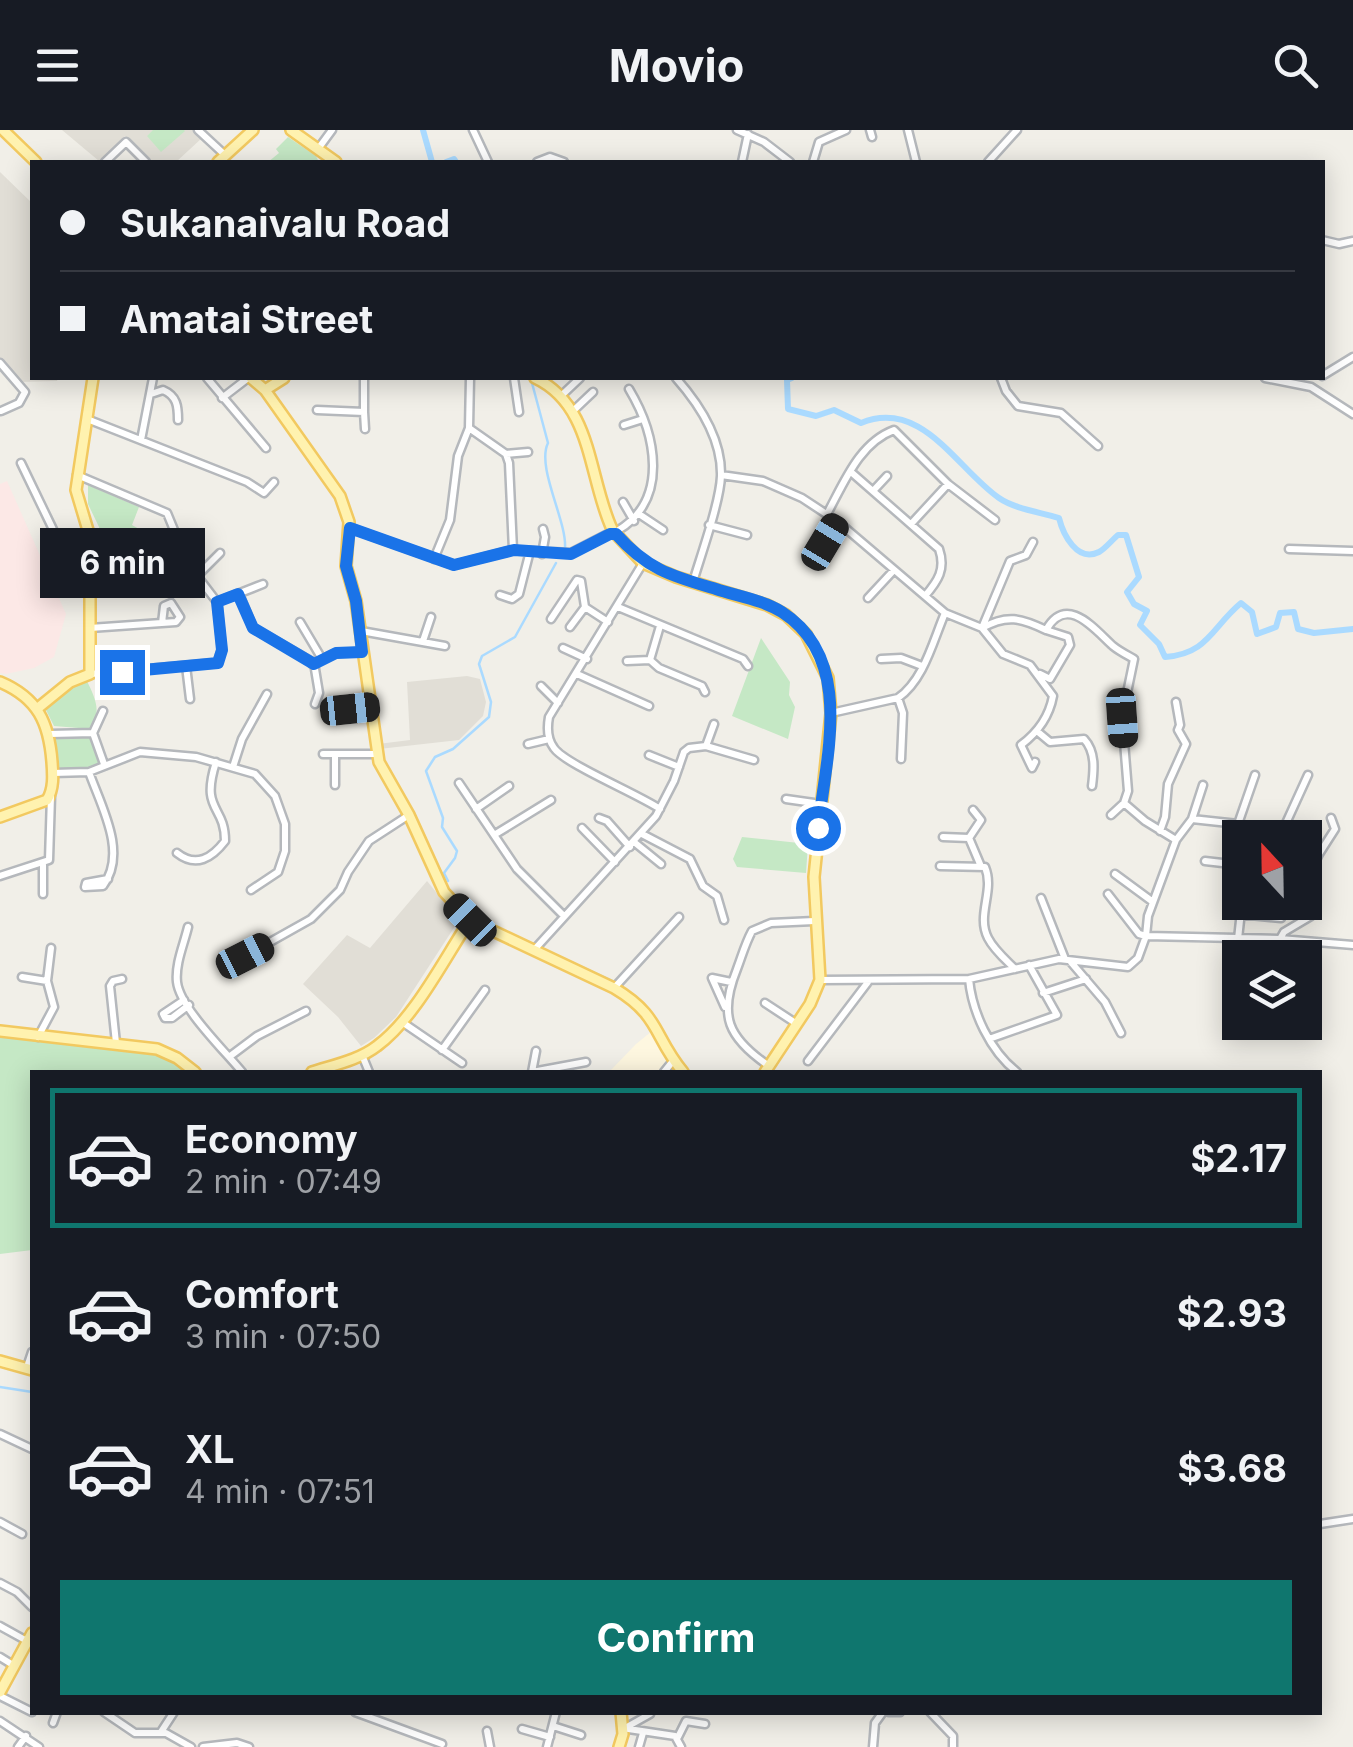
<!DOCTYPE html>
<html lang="en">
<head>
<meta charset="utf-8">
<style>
	:root { --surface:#171b24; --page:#242831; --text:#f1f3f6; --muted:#9ea1a6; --line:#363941; --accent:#0f766e }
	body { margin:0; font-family:Inter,sans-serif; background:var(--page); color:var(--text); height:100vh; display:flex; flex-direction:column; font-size:38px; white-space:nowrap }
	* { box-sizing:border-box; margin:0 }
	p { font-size:32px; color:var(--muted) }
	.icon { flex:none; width:55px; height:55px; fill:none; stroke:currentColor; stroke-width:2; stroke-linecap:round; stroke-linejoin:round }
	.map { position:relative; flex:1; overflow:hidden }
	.side { position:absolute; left:30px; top:940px; width:1292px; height:645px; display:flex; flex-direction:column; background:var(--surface); border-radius:0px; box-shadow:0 5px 25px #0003 }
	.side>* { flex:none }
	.banner { position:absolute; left:30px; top:30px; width:1295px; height:220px; border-radius:0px; box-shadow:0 5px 25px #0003; display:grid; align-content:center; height:220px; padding:0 30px; background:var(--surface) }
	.needle { width:65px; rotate:338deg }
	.buttons { position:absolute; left:1222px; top:690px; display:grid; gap:20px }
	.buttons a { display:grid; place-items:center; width:100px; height:100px; border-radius:0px; background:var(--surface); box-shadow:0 5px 25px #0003; font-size:50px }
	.end { position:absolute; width:45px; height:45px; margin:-22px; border:12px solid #1a73e8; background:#fff; box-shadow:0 0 0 5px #fff }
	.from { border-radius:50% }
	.bubble { position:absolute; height:70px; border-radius:0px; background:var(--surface); box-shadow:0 5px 25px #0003; font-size:32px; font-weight:700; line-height:70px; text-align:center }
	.car { position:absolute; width:30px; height:60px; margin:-30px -15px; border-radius:12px; box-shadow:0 0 8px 2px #0007; background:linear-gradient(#222 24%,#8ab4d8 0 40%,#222 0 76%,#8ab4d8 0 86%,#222 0) }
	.banner b { display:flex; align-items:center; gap:35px; height:95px; font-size:38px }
	.banner b+b { border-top:2px solid var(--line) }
	.banner i { width:25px; height:25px; background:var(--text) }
	ul { padding:18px 0 0; list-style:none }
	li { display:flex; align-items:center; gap:30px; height:140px; margin:0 20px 15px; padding:0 10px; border:5px solid transparent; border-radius:0px }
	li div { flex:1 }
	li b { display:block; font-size:38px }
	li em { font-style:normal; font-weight:700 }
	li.selected { border-color:var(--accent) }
	li>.icon { width:90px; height:90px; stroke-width:1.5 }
	.action { display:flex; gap:20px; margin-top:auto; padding:20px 30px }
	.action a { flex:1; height:115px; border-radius:0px; background:var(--accent); color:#fff; font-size:40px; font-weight:700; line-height:115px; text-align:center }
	header { display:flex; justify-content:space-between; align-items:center; height:130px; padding:0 30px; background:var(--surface); font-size:45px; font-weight:700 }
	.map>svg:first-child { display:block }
	.commercial { fill:#fef7e0 }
	.education { fill:#e1ded6 }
	.medical { fill:#fce8e6 }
	.green { fill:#c5e8c5 }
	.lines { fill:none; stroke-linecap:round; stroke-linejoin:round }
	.stream { stroke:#aadaff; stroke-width:2.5 }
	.river { stroke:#aadaff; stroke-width:6 }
	.minor-casing { stroke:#b5b8bc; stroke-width:11 }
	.major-casing { stroke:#f2c960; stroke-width:14 }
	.minor { stroke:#fff; stroke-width:6 }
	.major { stroke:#fff2af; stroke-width:9 }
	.route { stroke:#1a73e8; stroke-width:12 }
</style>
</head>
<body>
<header><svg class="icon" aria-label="menu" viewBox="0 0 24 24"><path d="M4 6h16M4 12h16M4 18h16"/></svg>Movio<svg class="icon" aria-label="search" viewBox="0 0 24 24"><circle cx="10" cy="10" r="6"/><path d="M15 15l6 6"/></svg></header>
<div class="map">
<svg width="1353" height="1617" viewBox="0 0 1353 1617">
	<rect width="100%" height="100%" fill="#f1efe8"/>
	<!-- commercial -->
	<path class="commercial" d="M657 897 682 942H609L636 914Z"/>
	<!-- education -->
	<path class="education" d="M62 0H194L202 8 176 32H153L125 6 99 31Z
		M0 42 32 73V248H58L57 251 21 252 0 232Z
		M467 546 480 549 486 572 483 586 459 610 379 619 378 614 410 610 407 552Z
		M427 751 459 790 396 887 374 908 361 916 338 887 303 854 347 805 370 818Z"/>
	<!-- medical -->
	<path class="medical" d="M7 351 66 484 54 527 34 538 6 544 0 543V354Z"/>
	<!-- green -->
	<path class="green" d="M153 0H184L185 1 161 22 147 6Z
		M288 7 316 26 318 30 268 32 279 23 276 19Z
		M88 355 139 377 132 395 157 409 164 439 103 430 99 397 88 374Z
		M761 508 790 552 789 565 795 577 788 609 732 586Z
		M86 549C95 568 102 580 91 599L54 596 45 578 78 552Z
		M61 604 92 606 99 634 88 640 49 638 50 607Z
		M742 707 808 714 806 743 737 737 733 729Z
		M0 906 157 922 189 942H32V1120L0 1124Z"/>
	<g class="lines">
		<!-- stream -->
		<path class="stream" d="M532 253 548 313C536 337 567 391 565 418
			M448 751 444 743 455 728 457 721 442 697 443 688 426 641 435 627 453 619 489 587 491 572 479 534 482 526 515 507 556 433
			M469 781 486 793
			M506 802 528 812
			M542 819 612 851
			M0 1257 32 1262"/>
		<!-- river -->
		<path class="river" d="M423 0 432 32
			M446 32 454 29 456 32
			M792 248 787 250 788 279 816 286 834 280 861 293C922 268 957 339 999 368 1015 379 1040 382 1059 388 1063 404 1077 433 1099 422 1105 419 1112 410 1118 405H1126L1139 447 1127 462 1134 474 1147 481 1140 495 1159 514 1165 527C1208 524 1212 497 1241 473L1252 482 1257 504 1276 497 1280 483 1294 482 1298 499 1314 503 1353 499"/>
		<defs>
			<path id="minor" d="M198 0 225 25
				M473 0 488 32
				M737 0 764 12 790 32
				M870 0 872 7
				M908 0 916 32
				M318 19 332 0
				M105 32 126 12 146 32
				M537 32 550 27 564 32
				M742 32 748 4
				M813 32 819 12 846 0
				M988 32 1017 0
				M1322 110 1339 114 1353 111
				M0 233 25 262 19 273 1 281
				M1322 246 1353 227
				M207 248 266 318
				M514 248 519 282
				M676 248C699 274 722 308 721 346 720 372 701 425 693 452
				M1001 248 1006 261 1018 276 1061 283 1098 316
				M1265 248 1311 257 1353 284
				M151 264 163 260C177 266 178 276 178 290
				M562 265 580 248
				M222 268 248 248
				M317 280 364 282V248
				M574 280 593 262
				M364 282 365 299
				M87 289 247 352 264 363 274 352
				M624 295 643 289
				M469 298 506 324 509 333 513 420
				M141 310 153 248
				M506 324 528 322
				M21 333 60 414 65 420 90 422
				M851 342 939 419C946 439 938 451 925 466
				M77 345 167 383 188 434 217 472 222 520 217 533 90 544
				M721 345 763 351 802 368 837 391 945 483 982 498C1007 484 1021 488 1046 500 1067 463 1095 500 1113 516 1119 521 1127 525 1134 529L1122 587 1128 661 1124 673
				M873 361 887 346
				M623 372 634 391
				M639 384 663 400
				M827 384C844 353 859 313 894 300L948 354 995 390
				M912 393 948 354
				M709 395 747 405
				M350 398 454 435 513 420 571 423 610 403
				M617 401C670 370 656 304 629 259
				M1033 412 1026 425 1010 431 982 498 1003 524 1030 535 1053 566C1049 588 1037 603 1021 615L1032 638 1035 632
				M1289 419 1353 421
				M542 424 545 407 543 399
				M434 429 450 390 458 326 469 298 470 248
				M813 432 837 391
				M643 433 549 587C547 598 547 609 554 618 565 634 638 664 660 679
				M197 446 220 423
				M239 464 253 498 314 533 319 563 315 574
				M500 465 512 469 519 464 530 421
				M868 468 894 440
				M217 472 263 454
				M618 477 743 529 748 536
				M551 489 577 450 581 451 585 477 608 492
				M300 492 322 529
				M660 496 650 530 659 538 702 556 705 562
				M570 497 585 477
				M90 498 176 492 180 487 171 473 164 476 162 493
				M361 501 445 516
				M423 511 431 487
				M563 518 587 529
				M881 529 901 528 922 536
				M627 531 650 530
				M312 534 336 523 363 522
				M186 536 190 569
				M577 544 649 576
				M1040 544 1050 549 1070 515 1068 507 1046 500
				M541 556 558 573
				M898 568 903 583 901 629
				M328 582 371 577
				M831 583 898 568C924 550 933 511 945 483
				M1038 602 1050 612 1084 609C1096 622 1094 640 1092 656
				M93 603 104 634
				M93 603 103 581
				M50 604 93 603
				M528 614 549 609
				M706 616 714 594
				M323 624H377
				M649 625 679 637
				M233 637 242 609 267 564
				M89 642C101 676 128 723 103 756L85 757 86 753 108 749
				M53 643 89 642 140 622 196 627 255 644 275 666 285 694V721L278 742 251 760
				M459 653 517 739 563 785
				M335 655V624
				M786 669 821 674
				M476 679 509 656
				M973 680 981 690 969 708 980 734
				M1111 685 1124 673 1145 691 1176 710
				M599 688 607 691 630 717
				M1192 689 1238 694 1255 645
				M1238 694 1278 701 1292 708
				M582 698 615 732
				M1160 701 1165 687 1168 654 1186 614 1178 600 1180 595 1176 572
				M1282 702 1308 645
				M642 704 690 729 703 756 717 766 724 790
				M494 705 551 670
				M943 707 969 708
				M634 712 661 734
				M177 723C196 738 212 728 225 711 225 674 200 682 216 632
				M1319 724 1335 699 1331 688
				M1205 731 1240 735
				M43 734V764
				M940 736 985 737C995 761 976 785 988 808 994 820 1006 830 1015 839
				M1115 744 1153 772
				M0 746 49 730 51 666
				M1108 764 1139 804 1146 806 1148 786 1176 710 1192 689 1203 655
				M1041 768 1065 829
				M1240 784 1281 788
				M188 797C184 814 175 834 177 852 180 878 225 921 242 942
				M1238 809 1242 772
				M1280 809 1284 802 1311 786 1310 743 1319 724 1305 715
				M534 820 656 686 674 651 684 622 689 618 706 616 754 630
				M245 826 311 789 340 760 348 742 369 711 409 685
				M1070 831 1105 872 1121 903
				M22 847 47 851
				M969 849C972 882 990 921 1017 942
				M820 850 969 849 1059 829 1128 837 1138 828 1146 806 1280 809 1353 815
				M614 858 679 787
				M1043 863 1086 849
				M184 870 163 884 165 888H172L189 875
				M765 873 797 894
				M725 877 712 848 731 852
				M402 892 462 933
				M38 907 54 877 47 851 51 818
				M989 909 1057 885 1029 835
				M116 913 110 856 113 851 122 849
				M442 920 485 860
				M362 925 369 942
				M229 927 257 906 306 881
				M808 931 868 852
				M769 936C728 908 718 886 737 839 742 826 745 814 752 801L771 793 814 791
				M532 942 586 932
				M532 942 536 921
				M664 942 673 931
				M27 1237 32 1222
				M0 1304 32 1319
				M0 1392 22 1404
				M1320 1394 1353 1389
				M0 1453 17 1462 32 1477
				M0 1496 27 1511
				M0 1527 13 1535
				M0 1566 32 1582
				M104 1582 135 1603H166L191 1617
				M355 1582 442 1614
				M889 1582H900
				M930 1582 953 1606V1617
				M0 1591 39 1617
				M53 1593 57 1582
				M553 1596 581 1605
				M622 1598 675 1606 681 1617
				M625 1598 650 1584
				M522 1599 550 1607
				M487 1601 490 1617
				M161 1602 174 1582
				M678 1607 686 1591 705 1594
				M18 1617 26 1606
				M203 1617 237 1613 249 1617
				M547 1617 556 1582
				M639 1617 643 1603
				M873 1617 875 1593 883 1582"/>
			<path id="major" d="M3 0 36 32
				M291 0 336 32
				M218 32 253 0
				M251 248 265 260 340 366 349 392 346 436 356 471 379 632 409 685 444 762 470 790 614 858C661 886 653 906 683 942
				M535 248C593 275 588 347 612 399
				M265 260 284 248
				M616 404 643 433 676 447 767 475 786 485 806 504 828 548 831 583 814 747 820 850 810 874 765 942
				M0 552C38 568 49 593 52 632 53 645 54 659 47 670L0 687
				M38 578 70 552 90 544V407L76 360 93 248
				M0 901 157 919 177 928 195 942
				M312 942C334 935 359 930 377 916 415 888 444 829 470 790
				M0 1231 32 1240
				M0 1562 32 1503
				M619 1617 623 1604 621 1582"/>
		</defs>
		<!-- minor casing -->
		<use href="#minor" class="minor-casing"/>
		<!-- major casing -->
		<use href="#major" class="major-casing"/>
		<!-- minor -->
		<use href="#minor" class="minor"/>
		<!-- major -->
		<use href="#major" class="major"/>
	</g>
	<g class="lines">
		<!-- route -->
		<path class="route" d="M122 542 218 533 222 520 217 472 238 464 253 498 314 534 336 523 362 522 356 471 346 436 350 398 454 435 514 420 571 424 610 404H616C648 440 672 446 716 459 737 466 763 470 782 482 855 529 826 627 818 698"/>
	</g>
</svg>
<div class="buttons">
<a><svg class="needle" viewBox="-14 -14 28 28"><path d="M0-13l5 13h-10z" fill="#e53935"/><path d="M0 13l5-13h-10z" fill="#9ea1a6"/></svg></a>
<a><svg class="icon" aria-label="layers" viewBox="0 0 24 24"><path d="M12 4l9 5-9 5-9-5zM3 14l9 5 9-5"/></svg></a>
</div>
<i class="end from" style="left:818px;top:698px"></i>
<i class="end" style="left:122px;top:542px"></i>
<div class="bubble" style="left:40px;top:398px;width:165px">6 min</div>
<i class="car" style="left:825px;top:412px;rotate:31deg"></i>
<i class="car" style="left:350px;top:579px;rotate:84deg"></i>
<i class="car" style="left:1122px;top:588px;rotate:176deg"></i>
<i class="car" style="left:470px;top:790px;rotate:315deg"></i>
<i class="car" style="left:245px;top:826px;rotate:63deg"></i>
<div class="banner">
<b><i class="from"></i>Sukanaivalu Road</b>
<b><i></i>Amatai Street</b>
</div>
<section class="side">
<ul>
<li class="selected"><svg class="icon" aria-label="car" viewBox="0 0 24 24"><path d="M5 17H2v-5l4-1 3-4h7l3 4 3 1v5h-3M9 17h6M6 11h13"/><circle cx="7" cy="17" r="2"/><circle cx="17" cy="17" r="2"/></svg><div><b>Economy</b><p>2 min · 07:49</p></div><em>$2.17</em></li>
<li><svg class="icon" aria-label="car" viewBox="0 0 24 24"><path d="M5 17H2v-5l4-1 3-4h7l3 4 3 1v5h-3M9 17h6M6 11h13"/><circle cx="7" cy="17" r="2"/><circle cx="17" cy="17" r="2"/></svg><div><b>Comfort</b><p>3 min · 07:50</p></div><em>$2.93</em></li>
<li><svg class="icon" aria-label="car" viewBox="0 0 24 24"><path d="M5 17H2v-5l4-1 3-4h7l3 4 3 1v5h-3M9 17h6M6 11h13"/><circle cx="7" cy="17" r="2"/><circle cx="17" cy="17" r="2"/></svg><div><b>XL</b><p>4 min · 07:51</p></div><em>$3.68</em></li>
</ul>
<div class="action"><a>Confirm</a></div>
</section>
</div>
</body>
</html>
